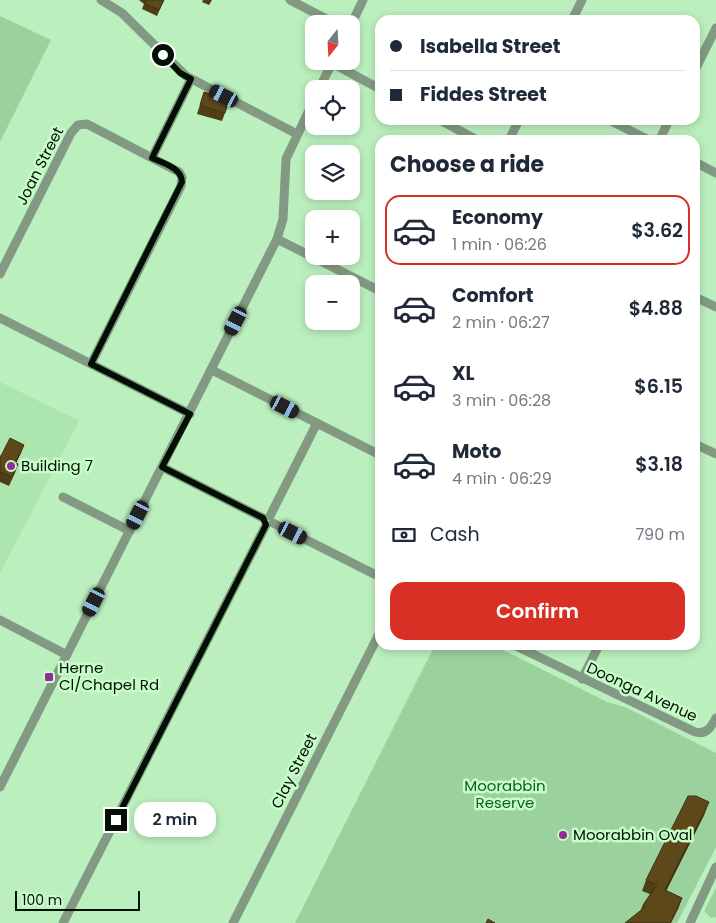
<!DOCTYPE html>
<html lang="en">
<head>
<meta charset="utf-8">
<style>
	:root { --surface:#fff; --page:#f6f6f7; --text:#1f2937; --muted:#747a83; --line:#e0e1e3; --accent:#d93025 }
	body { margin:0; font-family:Poppins,sans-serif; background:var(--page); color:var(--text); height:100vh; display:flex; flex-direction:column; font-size:19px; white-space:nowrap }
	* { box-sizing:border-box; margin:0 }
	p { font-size:16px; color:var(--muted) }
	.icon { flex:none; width:28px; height:28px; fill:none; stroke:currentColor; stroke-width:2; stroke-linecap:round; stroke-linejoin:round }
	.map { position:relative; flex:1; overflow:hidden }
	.side { position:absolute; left:375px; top:135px; width:325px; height:515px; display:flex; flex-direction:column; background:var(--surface); border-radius:15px; box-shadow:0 2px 8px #0003 }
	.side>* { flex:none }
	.top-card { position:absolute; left:375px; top:15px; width:325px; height:110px; border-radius:15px; box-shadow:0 2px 8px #0003; display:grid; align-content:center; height:110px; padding:0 15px; background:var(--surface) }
	.needle { width:32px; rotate:198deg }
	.tools { position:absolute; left:305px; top:15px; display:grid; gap:10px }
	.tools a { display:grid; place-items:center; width:55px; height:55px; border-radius:10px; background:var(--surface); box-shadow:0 2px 8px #0003; font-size:25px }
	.scale { position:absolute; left:15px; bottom:12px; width:125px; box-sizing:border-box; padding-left:5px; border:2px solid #011002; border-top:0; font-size:14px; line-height:18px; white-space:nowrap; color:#011002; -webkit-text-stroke:4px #c8fdca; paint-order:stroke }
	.end { position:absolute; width:22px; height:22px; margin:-11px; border:6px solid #011002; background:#fff; box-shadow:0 0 0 2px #fff }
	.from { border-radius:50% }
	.bubble { position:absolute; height:35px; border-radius:15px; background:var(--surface); box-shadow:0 2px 8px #0003; font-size:16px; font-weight:600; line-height:35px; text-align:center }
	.car { position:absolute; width:15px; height:30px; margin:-15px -8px; border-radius:6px; box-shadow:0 0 4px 1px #0007; background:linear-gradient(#222 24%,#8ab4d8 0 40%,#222 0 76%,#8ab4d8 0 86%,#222 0) }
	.top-card b { display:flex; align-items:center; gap:18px; height:48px; font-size:19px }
	.top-card b+b { border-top:1px solid var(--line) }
	.top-card i { width:12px; height:12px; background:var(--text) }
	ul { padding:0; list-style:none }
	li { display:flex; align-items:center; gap:15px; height:70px; margin:0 10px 8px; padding:0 5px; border:2px solid transparent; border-radius:15px }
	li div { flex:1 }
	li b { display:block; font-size:19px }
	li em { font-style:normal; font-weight:600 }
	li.active { border-color:var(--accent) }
	li>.icon { width:45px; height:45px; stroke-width:1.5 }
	h2 { padding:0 15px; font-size:22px; line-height:60px }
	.pay { display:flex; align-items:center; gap:12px; height:55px; padding:0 15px; font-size:19px }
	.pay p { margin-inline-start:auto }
	.primary-button { display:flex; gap:10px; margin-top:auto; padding:10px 15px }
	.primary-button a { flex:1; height:58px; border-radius:15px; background:var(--accent); color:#fff; font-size:20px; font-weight:600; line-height:58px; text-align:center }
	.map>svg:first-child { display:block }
	.built { fill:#ace5ae }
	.green { fill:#9ad19d }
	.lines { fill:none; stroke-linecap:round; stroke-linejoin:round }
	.street { stroke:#829a83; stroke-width:9 }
	.wall { fill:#4f3e16 }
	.shaded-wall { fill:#403212 }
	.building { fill:#5c4819; stroke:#403212 }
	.route { stroke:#011002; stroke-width:6 }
	.poi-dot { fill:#912e95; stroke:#c8fdca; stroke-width:2 }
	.labels { text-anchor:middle; stroke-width:5; stroke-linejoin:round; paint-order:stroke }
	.street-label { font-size:15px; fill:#011002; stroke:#c8fdca }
	.poi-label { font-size:15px; fill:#011002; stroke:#c8fdca; text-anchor:start }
	.park-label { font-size:15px; fill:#0d611f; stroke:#c8fdca }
</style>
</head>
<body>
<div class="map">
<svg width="716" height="923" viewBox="0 0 716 923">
	<rect width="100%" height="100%" fill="#bbefbd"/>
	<!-- built -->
	<path class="built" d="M0 382 79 421 0 573Z"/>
	<!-- green -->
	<path class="green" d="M0 16 51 40 0 142Z
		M435 645H493L607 702 625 707 716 753V847L677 923H295Z
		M716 888V917L711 918 704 911Z"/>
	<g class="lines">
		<!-- street -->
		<path class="street" d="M101 0 122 13 186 76 297 134
			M290 0 336 24
			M572 20 582 0
			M351 25 363 0
			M332 63 380 89
			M695 70 716 28
			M319 89 333 61
			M440 120 477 140
			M609 120 649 140
			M660 139 669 120
			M509 140 519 120
			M152 158 191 79
			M695 162 716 173
			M277 239 380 291
			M0 274 71 133 78 125 87 124 179 172 182 177 181 186 91 364
			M695 297 716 307
			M0 318 190 414
			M212 370 380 455
			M695 444 716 454
			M162 467 263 518
			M63 497 130 531
			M270 516 317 423
			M273 523 380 577
			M0 620 67 655
			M514 645 695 732C707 735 711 727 716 718
			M582 679 599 645
			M0 787 277 239 283 219 286 159 314 100
			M63 923 266 525
			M233 923 380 632
			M690 923 716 867"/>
	</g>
	<!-- wall -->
	<path class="wall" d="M139 0H164L157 16 142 9 144 4Z
		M203 0H212L209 5 202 2Z
		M204 92 225 113 222 121 197 114Z
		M24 445 16 463 18 464 15 473 9 486 0 482V456H1Z
		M705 813 666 891 682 898 678 909H641L643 905 650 894 642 891 646 880Z"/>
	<!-- shaded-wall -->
	<path class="shaded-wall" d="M24 445 21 453 12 471 15 463Z
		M709 802 705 813 661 901 665 890Z
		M682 898 678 909 671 923H670Z"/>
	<!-- building -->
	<path class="building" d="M146 0H164L159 10 144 3Z
		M204 92 229 100 225 113 200 105Z
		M10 438 24 445 15 463 18 464 12 477 0 472V456H1Z
		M688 796H696L709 802 665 890 682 898 670 923H625L645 907 643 905 657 885 646 880Z
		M488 919 495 923H486Z"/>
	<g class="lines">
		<!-- route -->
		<path class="route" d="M116 820 266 525 263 518 162 467 190 414 91 364 182 182C182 168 163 163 152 158L191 79 180 73 163 55"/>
	</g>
	<!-- markers -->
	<g class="poi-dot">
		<circle cx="11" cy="466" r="5"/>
		<rect x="44" y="672" width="10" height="10" rx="2.5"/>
		<circle cx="563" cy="835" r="5"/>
	</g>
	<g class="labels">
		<!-- street labels -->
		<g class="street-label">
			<text transform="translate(40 166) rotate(-63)" y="5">Joan Street</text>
			<text transform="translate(642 692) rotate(25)" y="5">Doonga Avenue</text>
			<text transform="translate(294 771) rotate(-63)" y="5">Clay Street</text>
		</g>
		<!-- poi labels -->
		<g class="poi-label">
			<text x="21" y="471">Building 7</text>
			<text x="59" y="673">Herne<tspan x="59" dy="17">Cl/Chapel Rd</tspan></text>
			<text x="573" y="840">Moorabbin Oval</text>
		</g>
		<!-- park labels -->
		<g class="park-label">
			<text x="505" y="791">Moorabbin<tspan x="505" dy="17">Reserve</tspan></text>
		</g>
	</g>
</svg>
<div class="tools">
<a><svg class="needle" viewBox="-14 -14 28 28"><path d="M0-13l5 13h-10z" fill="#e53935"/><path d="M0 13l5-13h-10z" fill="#747a83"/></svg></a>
<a><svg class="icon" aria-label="locate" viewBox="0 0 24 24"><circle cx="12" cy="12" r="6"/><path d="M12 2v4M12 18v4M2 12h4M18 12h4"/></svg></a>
<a><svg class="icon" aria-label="layers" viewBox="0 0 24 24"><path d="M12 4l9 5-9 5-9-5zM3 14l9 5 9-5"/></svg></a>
<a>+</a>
<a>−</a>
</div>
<div class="scale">100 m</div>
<i class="end from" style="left:163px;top:55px"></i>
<i class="end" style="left:116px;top:820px"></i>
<div class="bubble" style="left:134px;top:802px;width:82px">2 min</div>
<i class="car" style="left:224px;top:96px;rotate:297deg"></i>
<i class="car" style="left:236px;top:321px;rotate:207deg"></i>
<i class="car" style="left:285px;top:407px;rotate:117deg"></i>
<i class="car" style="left:138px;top:515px;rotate:207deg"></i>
<i class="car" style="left:293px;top:533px;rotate:117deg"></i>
<i class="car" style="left:94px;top:602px;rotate:207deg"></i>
<div class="top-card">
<b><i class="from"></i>Isabella Street</b>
<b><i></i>Fiddes Street</b>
</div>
<section class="side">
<h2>Choose a ride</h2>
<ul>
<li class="active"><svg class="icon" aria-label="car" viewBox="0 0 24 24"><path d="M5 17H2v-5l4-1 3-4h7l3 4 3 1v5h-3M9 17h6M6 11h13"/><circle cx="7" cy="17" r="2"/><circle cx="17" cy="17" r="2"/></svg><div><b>Economy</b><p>1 min · 06:26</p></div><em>$3.62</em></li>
<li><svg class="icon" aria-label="car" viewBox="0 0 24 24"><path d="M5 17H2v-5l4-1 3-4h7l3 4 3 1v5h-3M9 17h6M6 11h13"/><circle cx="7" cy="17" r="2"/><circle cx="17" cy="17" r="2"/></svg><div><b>Comfort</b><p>2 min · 06:27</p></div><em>$4.88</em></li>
<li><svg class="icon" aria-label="car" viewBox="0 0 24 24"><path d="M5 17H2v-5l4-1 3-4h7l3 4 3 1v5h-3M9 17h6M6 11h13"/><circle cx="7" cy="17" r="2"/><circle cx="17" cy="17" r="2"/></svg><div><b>XL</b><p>3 min · 06:28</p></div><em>$6.15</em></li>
<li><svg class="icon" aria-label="car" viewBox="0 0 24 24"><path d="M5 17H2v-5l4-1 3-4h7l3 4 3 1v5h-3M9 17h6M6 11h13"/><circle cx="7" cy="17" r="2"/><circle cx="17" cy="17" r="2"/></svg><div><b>Moto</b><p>4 min · 06:29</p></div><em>$3.18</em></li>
</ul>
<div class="pay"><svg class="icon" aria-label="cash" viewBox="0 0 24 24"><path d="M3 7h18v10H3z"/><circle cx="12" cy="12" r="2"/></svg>Cash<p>790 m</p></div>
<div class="primary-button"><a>Confirm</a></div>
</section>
</div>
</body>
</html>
